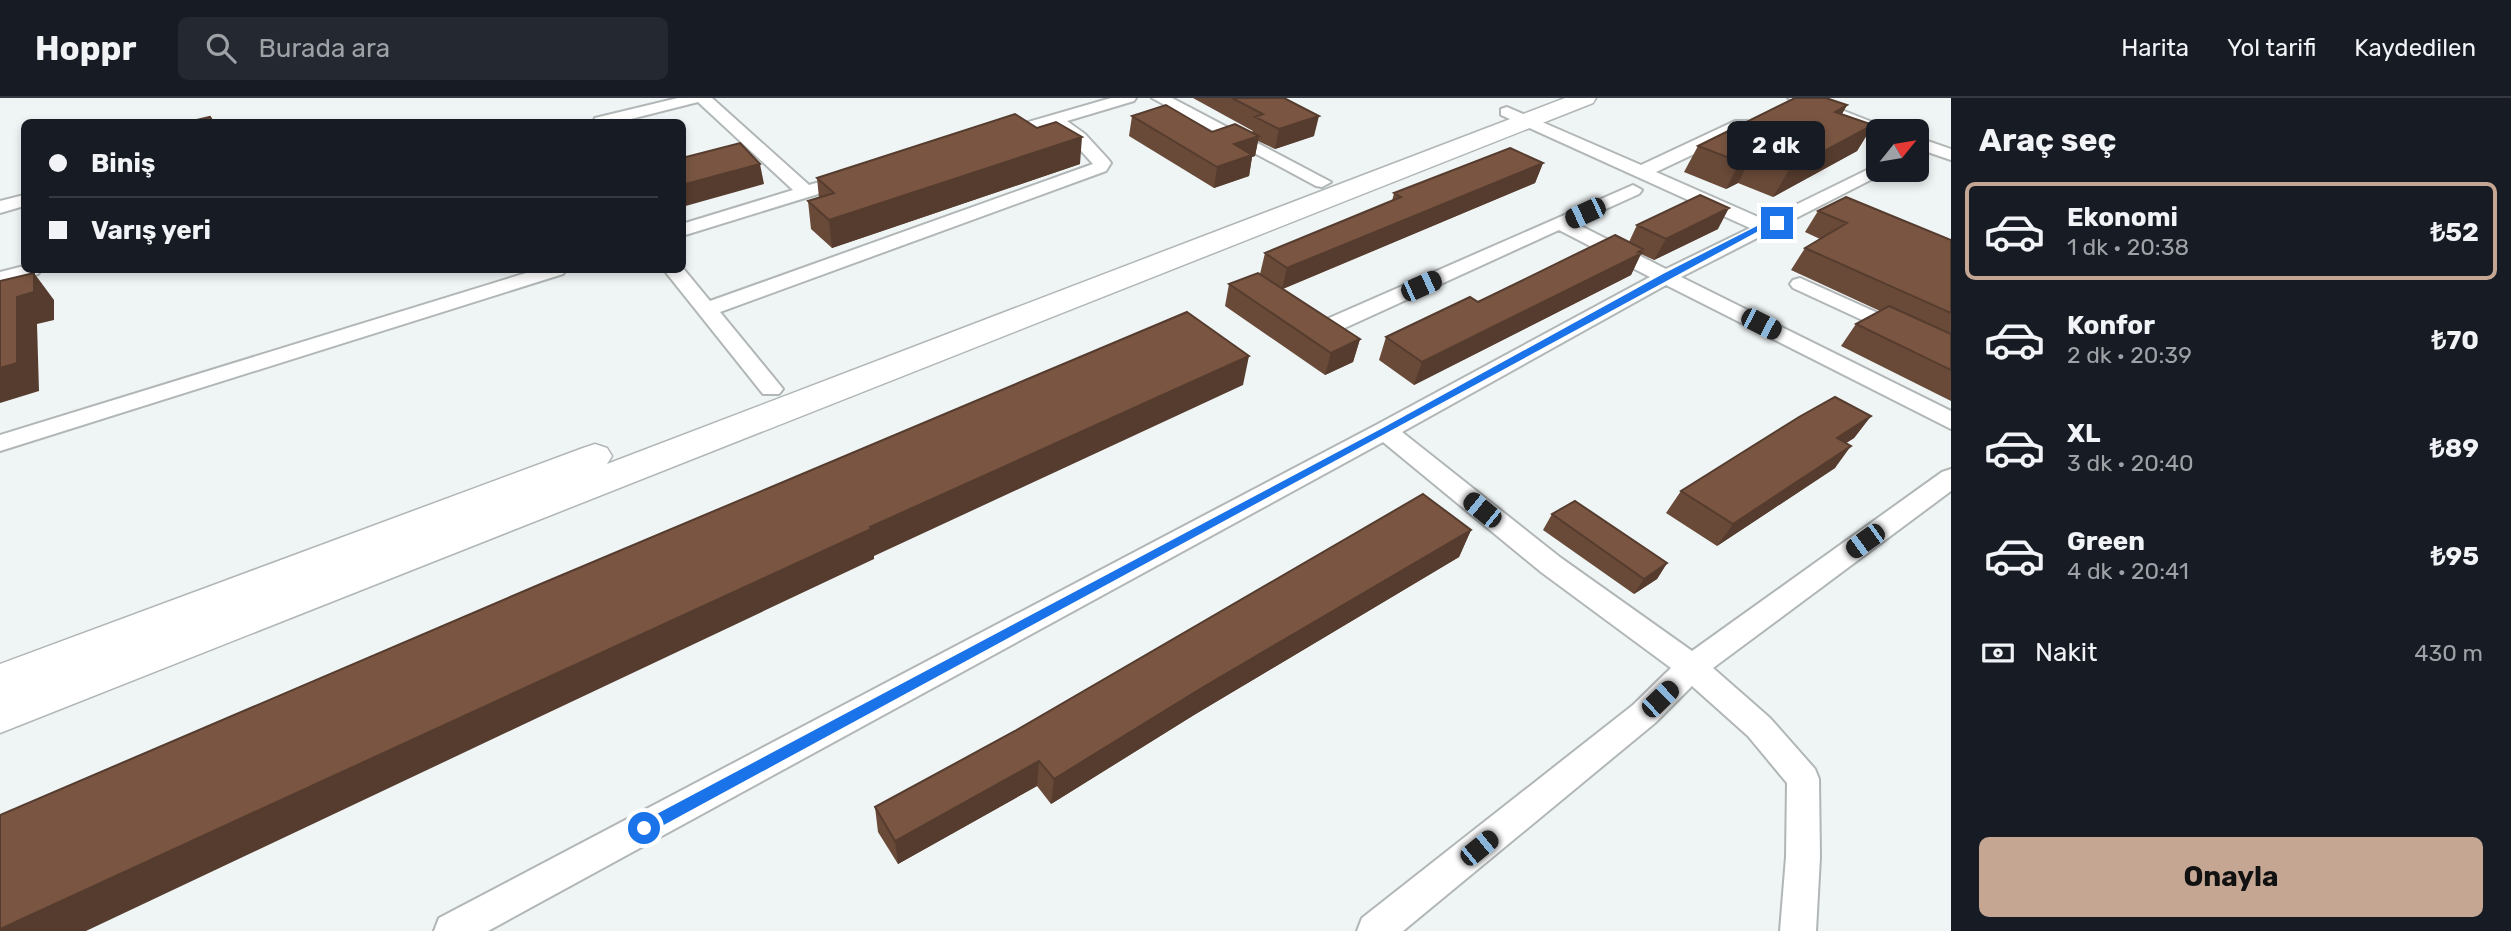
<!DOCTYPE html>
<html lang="tr">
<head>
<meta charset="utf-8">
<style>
	:root { --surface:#171b24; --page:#242831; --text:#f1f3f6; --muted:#9ea1a6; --line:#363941; --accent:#c4a693 }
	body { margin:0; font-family:Rubik,sans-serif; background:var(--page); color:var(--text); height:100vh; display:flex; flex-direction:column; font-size:26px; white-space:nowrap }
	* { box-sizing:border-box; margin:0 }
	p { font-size:23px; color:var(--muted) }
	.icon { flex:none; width:38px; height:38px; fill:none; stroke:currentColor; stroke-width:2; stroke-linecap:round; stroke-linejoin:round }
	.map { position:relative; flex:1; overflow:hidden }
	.sheet { display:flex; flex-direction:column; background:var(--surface); width:560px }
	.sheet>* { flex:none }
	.guide { position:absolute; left:21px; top:21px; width:665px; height:154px; border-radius:10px; box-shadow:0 4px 10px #0003; display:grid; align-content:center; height:154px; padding:0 28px; background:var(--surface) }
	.needle { width:46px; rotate:60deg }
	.tools { position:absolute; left:1866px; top:21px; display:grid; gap:14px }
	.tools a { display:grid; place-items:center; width:63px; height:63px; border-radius:10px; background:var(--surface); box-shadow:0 4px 10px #0003; font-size:35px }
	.end { position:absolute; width:32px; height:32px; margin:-16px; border:9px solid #1a73e8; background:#fff; box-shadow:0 0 0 4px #fff }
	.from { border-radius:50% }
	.bubble { position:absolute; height:49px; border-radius:10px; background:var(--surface); box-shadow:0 4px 10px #0003; font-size:23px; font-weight:700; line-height:49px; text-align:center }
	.car { position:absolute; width:21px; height:42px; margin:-21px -10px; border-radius:9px; box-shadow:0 0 5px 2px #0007; background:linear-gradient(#222 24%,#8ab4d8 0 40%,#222 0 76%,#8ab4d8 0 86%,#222 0) }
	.guide b { display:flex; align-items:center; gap:24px; height:66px; font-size:26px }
	.guide b+b { border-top:2px solid var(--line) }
	.guide i { width:18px; height:18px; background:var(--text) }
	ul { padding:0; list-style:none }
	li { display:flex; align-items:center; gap:21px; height:98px; margin:0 14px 10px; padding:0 14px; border:4px solid transparent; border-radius:10px }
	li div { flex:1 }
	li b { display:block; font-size:26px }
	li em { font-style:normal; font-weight:700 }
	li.selected { border-color:var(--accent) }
	li>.icon { width:63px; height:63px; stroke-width:1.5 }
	h2 { padding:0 28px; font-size:32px; line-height:84px }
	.pay { display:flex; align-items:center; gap:18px; height:77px; padding:0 28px; font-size:26px }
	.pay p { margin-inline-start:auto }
	.action { display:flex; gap:14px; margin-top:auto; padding:14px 28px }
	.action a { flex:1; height:80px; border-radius:10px; background:var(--accent); color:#111; font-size:28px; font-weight:700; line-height:80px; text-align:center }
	header { display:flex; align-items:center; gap:42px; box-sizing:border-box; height:98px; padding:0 35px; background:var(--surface); border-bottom:2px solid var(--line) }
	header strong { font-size:33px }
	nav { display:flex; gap:38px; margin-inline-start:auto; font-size:24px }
	.search { width:490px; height:63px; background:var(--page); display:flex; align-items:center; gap:18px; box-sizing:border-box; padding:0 24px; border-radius:10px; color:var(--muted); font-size:26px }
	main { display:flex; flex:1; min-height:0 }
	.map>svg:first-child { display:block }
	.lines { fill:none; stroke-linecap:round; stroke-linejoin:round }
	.street-casing { stroke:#b1b6b6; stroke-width:4 }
	.secondary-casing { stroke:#b1b6b6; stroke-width:3 }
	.street { fill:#fff; fill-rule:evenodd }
	.secondary { fill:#fff; fill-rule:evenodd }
	.wall { fill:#694a39 }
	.shaded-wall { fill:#553c2e }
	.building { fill:#7a5642; stroke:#553c2e; stroke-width:2 }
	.route { fill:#1a73e8 }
</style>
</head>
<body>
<header>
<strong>Hoppr</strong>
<div class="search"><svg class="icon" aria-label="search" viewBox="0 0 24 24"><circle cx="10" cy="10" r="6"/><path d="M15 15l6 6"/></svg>Burada ara</div>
<nav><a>Harita</a><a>Yol tarifi</a><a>Kaydedilen</a></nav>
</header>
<main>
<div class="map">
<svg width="1951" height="833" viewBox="0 0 1951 833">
	<rect width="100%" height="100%" fill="#eff4f4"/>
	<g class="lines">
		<defs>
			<path id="street" d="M678 0H712L809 87 851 75 860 80 857 84 682 138V126L793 92 698 4 619 24H593L595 20Z
				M1111 0H1136L1134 3 1067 23 1085 36 1108 61 1111 65 1106 73 720 214 779 286 783 291 779 296H763L664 172 682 169 710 203 1093 66 1073 44 1052 28 1000 43 991 38 994 34Z
				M1152 0H1172L1331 84 1322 89 1316 88Z
				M1788 0H1811L1895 33 1878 35Z
				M1507 9 1641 67 1735 23H1747L1749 27 1747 31 1656 74 1765 122 1875 68 1878 67V72H1890L1681 179 1951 313V331L1666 187 1402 334 1561 460 1692 553 1942 374 1951 371V393L1713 570 1770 620 1815 671 1819 681 1820 759 1816 833H1780L1786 759 1787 685 1748 638 1692 588 1655 625 1403 833H1357L1362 820 1633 607 1671 570 1541 474 1383 344 488 833H434L439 820 1376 327 1650 179 1559 132 1336 234H1320L1317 229 1320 224 1633 87 1642 92 1639 96 1575 125 1666 171 1750 130 1501 17V11Z
				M1916 39 1951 51V62L1916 50Z
				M24 97V108L0 115V103Z
				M24 168V172H41L38 176 0 186V174Z
				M536 172H566L563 176 0 353V337Z
				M1800 180 1951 248V263L1793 190 1790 186 1793 182Z"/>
			<path id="secondary" d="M1565 0H1596L1593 5 0 635V566L583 350 595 346 607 350 612 358 607 366Z"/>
		</defs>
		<!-- street casing -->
		<use href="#street" class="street-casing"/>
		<!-- secondary casing -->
		<use href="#secondary" class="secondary-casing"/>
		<!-- street -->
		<use href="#street" class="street"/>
		<!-- secondary -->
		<use href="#secondary" class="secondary"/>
	</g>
	<!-- wall -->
	<path class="wall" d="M1193 0H1284L1314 38 1275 51 1258 43 1255 58 1252 59 1249 78 1214 90 1129 38 1132 18 1212 34H1252L1253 33Z
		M1847 7 1842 16 1873 27 1857 53 1773 99 1738 85 1726 91 1684 74 1698 48Z
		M1543 65 1535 85 1283 191 1360 241 1353 264 1325 277 1225 208 1229 186 1260 176 1265 155 1392 103 1394 95Z
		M1080 66 832 150 811 131 808 103 819 100 817 80Z
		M1818 113 1951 142V303L1841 248 1856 226 1880 213 1791 172 1805 150 1820 141 1805 134Z
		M1637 127 1718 131 1654 162 1641 156 1631 177 1414 287 1379 262 1386 239 1629 144Z
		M1871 318 1854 340 1846 345 1835 370 1717 448 1666 415 1681 393Z
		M1552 416 1667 465 1657 481 1634 496 1543 432Z
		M1471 432 1459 459 1194 617 1051 706 1037 688 898 766 878 734 875 709Z"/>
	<!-- shaded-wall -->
	<path class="shaded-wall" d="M1847 7 1832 33 1835 14Z
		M1319 18 1314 38 1275 51 1279 31Z
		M1873 27 1857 53 1773 99 1789 72Z
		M1259 38 1255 58 1252 59 1249 78 1214 90 1217 69 1234 46Z
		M1082 39 1080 66 832 150 829 122Z
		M1752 58 1738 85 1726 91 1740 64Z
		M1543 65 1535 85 1282 191 1287 170Z
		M760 66 764 86 682 109V87Z
		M1729 110 1718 131 1654 162 1666 141Z
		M1643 151 1631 177 1414 287 1422 264Z
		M34 175 54 202V222L37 226 39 293 0 305V270L17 199Z
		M1360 241 1353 264 1325 277 1331 255Z
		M1249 258 1243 287 874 458V461L86 833H0V831L870 429Z
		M1871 318 1854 340 1820 362 1837 340Z
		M1851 348 1835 370 1717 448 1733 426Z
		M1471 432 1459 459 1194 617 1051 706 1054 681 1200 591Z
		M1667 465 1657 481 1634 496 1644 481Z
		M1039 663 1037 688 898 766 895 743Z"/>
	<!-- building -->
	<path class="building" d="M1232 0H1284L1319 18 1279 31 1255 19 1263 16Z
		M1795 0H1826L1847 7 1835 14 1873 27 1789 72 1752 58 1740 64 1698 48Z
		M1166 7 1212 34 1235 26 1259 38 1234 46 1252 57 1217 69 1132 18Z
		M1015 16 1037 30 1056 24 1082 39 829 122 808 103 834 95 817 80Z
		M210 19 213 24H188Z
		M740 45 760 66 682 87V60Z
		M1510 50 1543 65 1287 170 1265 155 1401 99 1394 95Z
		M1700 97 1729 110 1666 141 1637 127Z
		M1846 99 1951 142V215L1805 150 1847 125 1818 113Z
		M1615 137 1643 151 1638 154 1642 155 1422 264 1386 239 1470 199 1478 204Z
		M34 175V194L17 199V265L0 270V183Z
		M1258 175 1360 241 1331 255 1229 186Z
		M1889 208 1951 236V272L1856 226Z
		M1187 214 1249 258 870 429 871 431 0 831V717L543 485Z
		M1835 299 1871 318 1837 340 1851 348 1733 426 1681 393 1799 319Z
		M1423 396 1471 432 1200 591 1054 681 1039 663 895 743 875 709 1015 633Z
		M1575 403 1667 465 1644 481 1552 416Z"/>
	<!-- route -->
	<path class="route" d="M1777 123 1780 127 1764 130 649 735H638V726L1381 331 1663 176 1759 127Z"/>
</svg>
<div class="tools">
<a><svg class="needle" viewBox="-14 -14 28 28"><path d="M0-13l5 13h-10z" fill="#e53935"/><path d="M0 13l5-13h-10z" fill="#9ea1a6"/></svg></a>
</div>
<i class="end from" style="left:644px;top:730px"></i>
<i class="end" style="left:1777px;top:125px"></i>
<div class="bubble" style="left:1727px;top:23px;width:98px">2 dk</div>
<i class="car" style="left:1585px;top:115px;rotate:245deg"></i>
<i class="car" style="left:1421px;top:188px;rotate:66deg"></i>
<i class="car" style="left:1761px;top:226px;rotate:117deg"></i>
<i class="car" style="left:1482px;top:412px;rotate:309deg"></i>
<i class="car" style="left:1865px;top:443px;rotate:234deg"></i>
<i class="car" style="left:1660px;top:601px;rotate:46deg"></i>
<i class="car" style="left:1479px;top:750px;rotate:51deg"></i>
<div class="guide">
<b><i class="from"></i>Biniş</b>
<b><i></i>Varış yeri</b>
</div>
</div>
<section class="sheet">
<h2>Araç seç</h2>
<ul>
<li class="selected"><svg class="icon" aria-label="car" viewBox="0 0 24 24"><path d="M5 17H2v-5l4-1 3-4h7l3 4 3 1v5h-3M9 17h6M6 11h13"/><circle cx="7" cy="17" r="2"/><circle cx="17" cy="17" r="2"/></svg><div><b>Ekonomi</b><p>1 dk · 20:38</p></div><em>₺52</em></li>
<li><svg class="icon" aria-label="car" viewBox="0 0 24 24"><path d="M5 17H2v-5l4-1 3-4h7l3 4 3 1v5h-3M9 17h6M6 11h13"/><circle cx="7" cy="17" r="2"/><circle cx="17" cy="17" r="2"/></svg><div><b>Konfor</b><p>2 dk · 20:39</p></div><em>₺70</em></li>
<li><svg class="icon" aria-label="car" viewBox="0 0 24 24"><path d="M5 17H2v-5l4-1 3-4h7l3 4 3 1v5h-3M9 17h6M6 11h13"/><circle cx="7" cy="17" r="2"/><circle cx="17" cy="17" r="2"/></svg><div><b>XL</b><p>3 dk · 20:40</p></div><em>₺89</em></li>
<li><svg class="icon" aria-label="car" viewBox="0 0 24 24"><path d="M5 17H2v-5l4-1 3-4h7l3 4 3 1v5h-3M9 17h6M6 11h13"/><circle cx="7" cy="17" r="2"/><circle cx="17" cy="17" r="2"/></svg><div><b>Green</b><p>4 dk · 20:41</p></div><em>₺95</em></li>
</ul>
<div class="pay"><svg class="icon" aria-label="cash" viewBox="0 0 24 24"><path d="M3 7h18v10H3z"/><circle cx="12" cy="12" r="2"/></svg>Nakit<p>430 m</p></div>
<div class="action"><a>Onayla</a></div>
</section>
</main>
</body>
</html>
